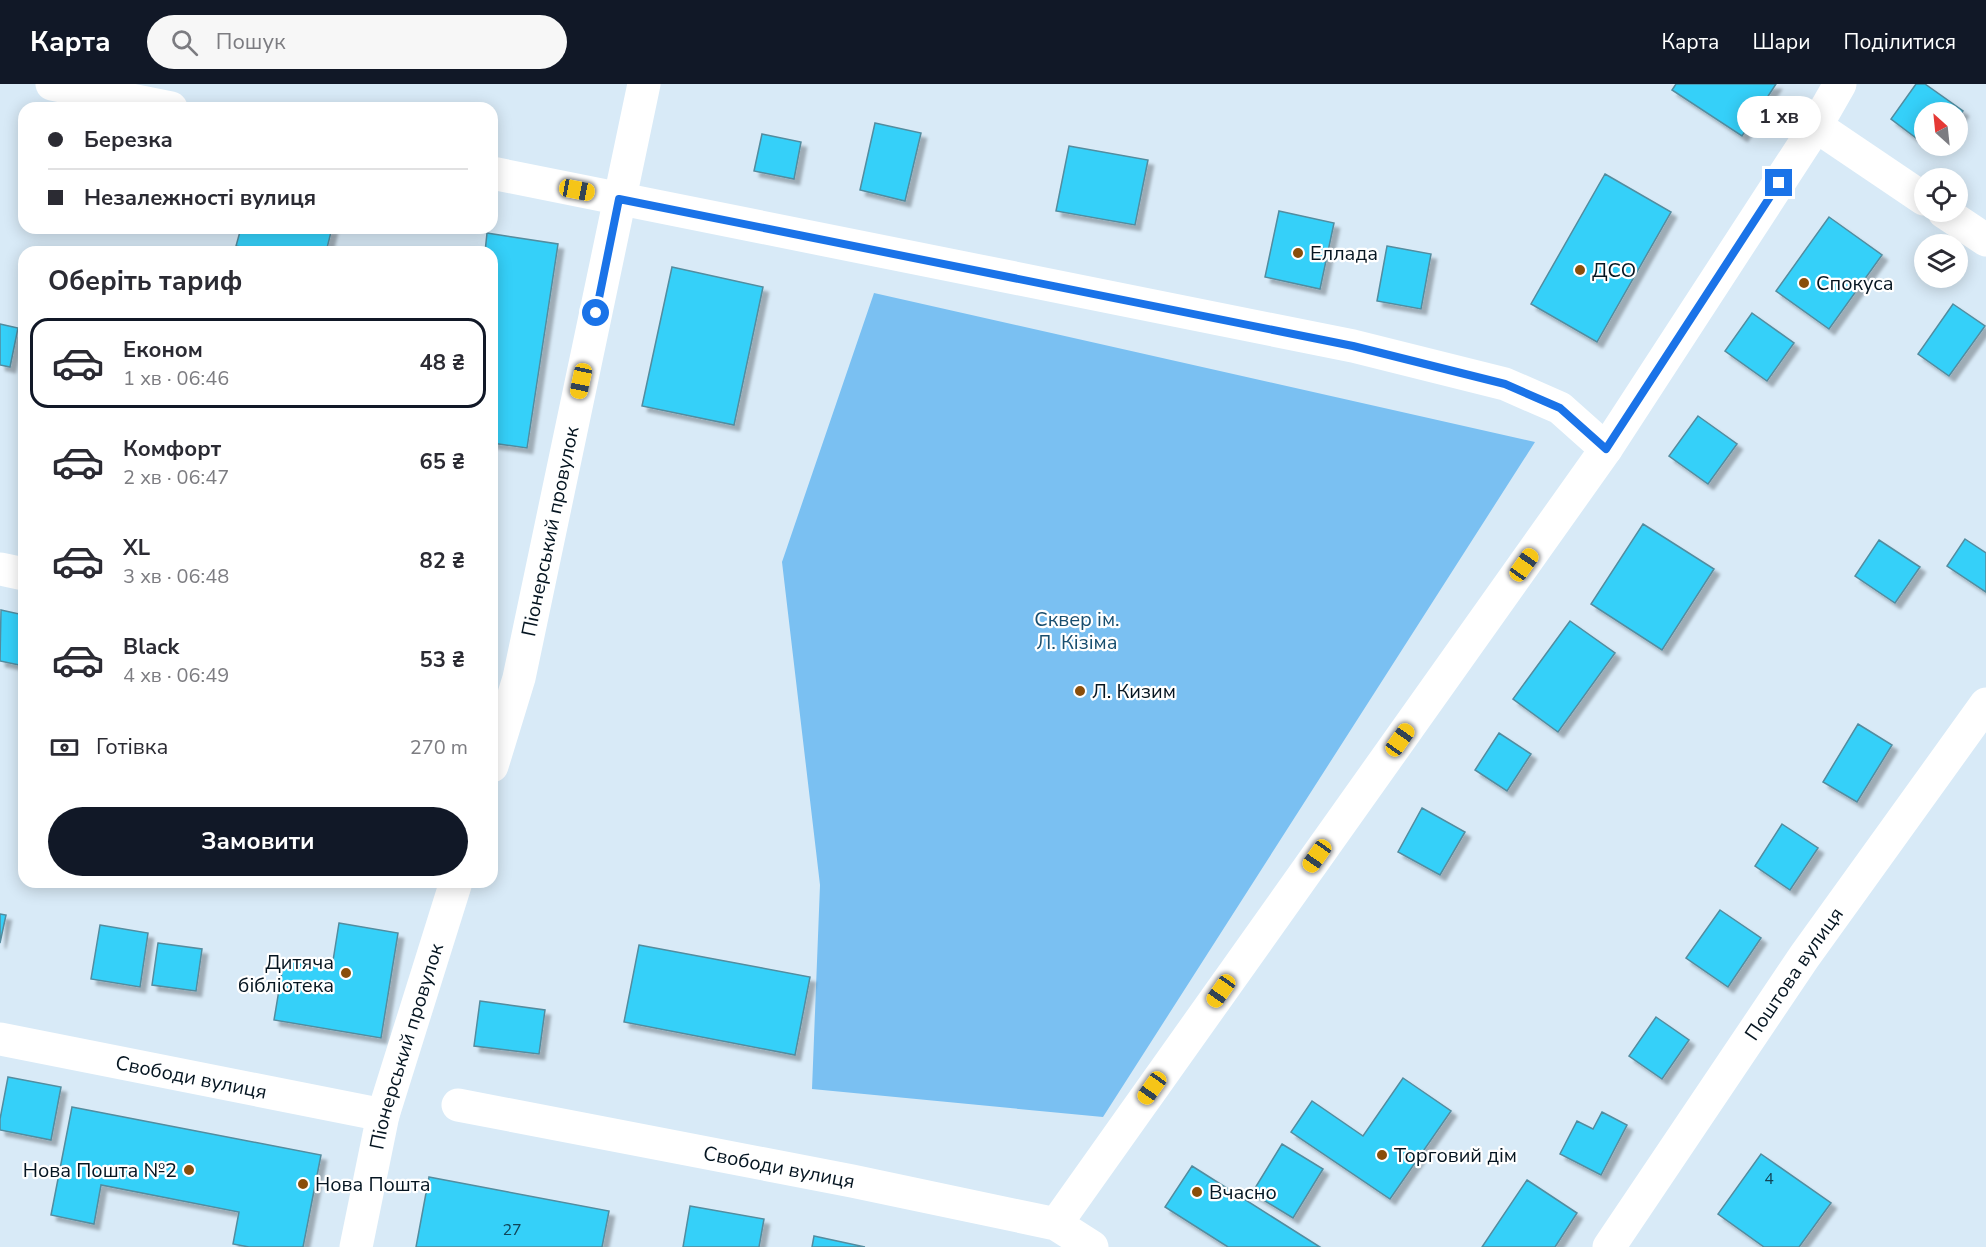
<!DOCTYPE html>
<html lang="uk">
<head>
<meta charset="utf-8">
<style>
	:root { --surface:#fff; --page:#f7f7f7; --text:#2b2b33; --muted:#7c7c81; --line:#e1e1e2; --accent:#111827 }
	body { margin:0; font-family:"Nunito Sans",sans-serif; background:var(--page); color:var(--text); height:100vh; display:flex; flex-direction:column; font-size:22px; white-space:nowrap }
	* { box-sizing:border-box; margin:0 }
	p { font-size:20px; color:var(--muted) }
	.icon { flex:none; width:33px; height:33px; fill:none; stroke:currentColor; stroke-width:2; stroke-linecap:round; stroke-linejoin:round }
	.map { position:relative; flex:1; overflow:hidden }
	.details { position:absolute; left:18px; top:162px; width:480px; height:642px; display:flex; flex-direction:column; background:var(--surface); border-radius:18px; box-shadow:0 3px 15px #0003 }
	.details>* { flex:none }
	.banner { position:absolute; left:18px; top:18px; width:480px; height:132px; border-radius:18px; box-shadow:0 3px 15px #0003; display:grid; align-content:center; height:132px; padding:0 30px; background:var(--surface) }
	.needle { width:39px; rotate:333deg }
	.buttons { position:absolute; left:1914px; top:18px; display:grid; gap:12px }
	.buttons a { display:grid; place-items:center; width:54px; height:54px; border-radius:50%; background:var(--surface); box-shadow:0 3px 15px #0003; font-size:30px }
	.end { position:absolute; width:27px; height:27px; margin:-14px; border:8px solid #1a73e8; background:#fff; box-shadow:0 0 0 3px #fff }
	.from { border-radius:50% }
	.bubble { position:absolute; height:42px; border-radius:21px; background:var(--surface); box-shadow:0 3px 15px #0003; font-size:20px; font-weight:700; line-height:42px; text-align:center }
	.car { position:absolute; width:18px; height:36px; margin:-18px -9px; border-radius:8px; box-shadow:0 0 4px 2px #0007; background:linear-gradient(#f5c518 24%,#345 0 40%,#f5c518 0 76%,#345 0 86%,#f5c518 0) }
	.banner b { display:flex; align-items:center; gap:21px; height:57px; font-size:22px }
	.banner b+b { border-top:2px solid var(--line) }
	.banner i { width:15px; height:15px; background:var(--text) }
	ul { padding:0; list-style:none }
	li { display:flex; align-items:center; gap:18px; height:90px; margin:0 12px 9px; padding:0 18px; border:3px solid transparent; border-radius:18px }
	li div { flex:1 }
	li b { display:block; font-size:22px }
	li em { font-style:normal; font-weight:700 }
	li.on { border-color:var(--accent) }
	li>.icon { width:54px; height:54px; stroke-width:1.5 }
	h2 { padding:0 30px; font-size:27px; line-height:72px }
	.pay { display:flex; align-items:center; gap:15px; height:66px; padding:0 30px; font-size:22px }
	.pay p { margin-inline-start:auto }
	.button { display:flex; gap:12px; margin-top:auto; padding:12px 30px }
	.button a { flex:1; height:69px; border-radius:36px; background:var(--accent); color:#fff; font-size:24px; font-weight:700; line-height:69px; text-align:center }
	header { display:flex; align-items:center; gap:36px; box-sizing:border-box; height:84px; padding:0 30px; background:var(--accent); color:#fff }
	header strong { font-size:28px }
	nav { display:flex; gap:33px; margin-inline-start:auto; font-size:21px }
	.search { width:420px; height:54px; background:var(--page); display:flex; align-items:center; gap:15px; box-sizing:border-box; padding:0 21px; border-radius:33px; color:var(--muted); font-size:22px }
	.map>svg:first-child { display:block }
	.green { fill:#7ac0f2 }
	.building { fill:#35d0f9; stroke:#538c9f; stroke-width:1.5; filter:url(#shadow) }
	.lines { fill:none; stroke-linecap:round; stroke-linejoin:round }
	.minor { stroke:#fff; stroke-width:33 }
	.route { stroke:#1a73e8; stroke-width:8 }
	.poi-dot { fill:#8a4e0b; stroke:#fff; stroke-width:2 }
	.labels { text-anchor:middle; stroke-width:4.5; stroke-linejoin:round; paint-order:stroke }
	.number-label { font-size:16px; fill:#114457 }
	.poi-label { font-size:20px; fill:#051521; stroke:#fff; text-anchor:start }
	.street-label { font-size:20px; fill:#051521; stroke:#fff }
	.park-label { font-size:20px; fill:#184e6f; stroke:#fff }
</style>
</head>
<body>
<header>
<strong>Карта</strong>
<div class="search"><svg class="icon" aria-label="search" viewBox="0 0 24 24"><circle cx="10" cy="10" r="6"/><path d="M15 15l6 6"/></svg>Пошук</div>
<nav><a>Карта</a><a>Шари</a><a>Поділитися</a></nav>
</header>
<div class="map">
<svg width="1986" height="1163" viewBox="0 0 1986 1163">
	<defs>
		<filter id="shadow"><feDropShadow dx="5.5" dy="5.5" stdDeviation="1.5" flood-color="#0004"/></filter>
	</defs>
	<rect width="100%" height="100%" fill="#d8eaf7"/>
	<!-- green -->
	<path class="green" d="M874 209 1535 358 1103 1033 812 1005 820 801 782 478Z"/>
	<!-- building -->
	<path class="building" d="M1676 0H1776L1742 52 1672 6Z
		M1916 0H1925L1963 27 1958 34V28H1924V60L1891 35Z
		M875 39 921 49 905 117 860 106Z
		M762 50 801 58 794 95 754 87Z
		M1069 62 1148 76 1135 141 1056 127Z
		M1605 90 1671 128 1597 258 1531 220Z
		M1279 127 1334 139 1320 205 1265 193Z
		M1829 133 1882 171 1829 245 1776 207Z
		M241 144H332L326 168H264L236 162Z
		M487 149 558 160 527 364 492 359V168H485Z
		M1387 162 1431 170 1421 225 1377 217Z
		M672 183 763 203 734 341 642 322Z
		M1953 220 1985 242 1949 292 1918 270Z
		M1752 229 1794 259 1767 297 1725 267Z
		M0 240 18 244 10 283 0 281Z
		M1698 332 1737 360 1708 400 1669 372Z
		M1643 440 1714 485 1662 566 1591 520Z
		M1965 455 1986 469V508L1947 482Z
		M1879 456 1920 483 1895 519 1855 492Z
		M1 526 24 531V582L0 577Z
		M1570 537 1615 569 1558 648 1513 615Z
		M1858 640 1892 661 1857 718 1823 698Z
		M1499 649 1531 670 1507 707 1475 686Z
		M1422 724 1465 748 1440 791 1398 768Z
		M1782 740 1818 764 1790 806 1755 782Z
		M1720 826 1761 854 1728 903 1686 874Z
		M0 830 6 831 0 859Z
		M339 839 398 849 381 954 274 936 284 876 332 883Z
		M100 841 148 849 140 903 91 895Z
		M158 859 202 865 196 907 152 901Z
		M639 861 810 893 795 971 624 938Z
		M480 917 545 926 539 970 474 962Z
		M1656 933 1689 956 1662 995 1629 972Z
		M8 993 61 1003 51 1056 0 1046V1035Z
		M1403 994 1451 1027 1390 1115 1291 1048 1312 1017 1363 1052Z
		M72 1023 321 1071 303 1163H249L233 1160 239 1128 101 1101 94 1140 51 1131Z
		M1602 1028 1627 1041 1601 1091 1560 1070 1577 1037 1593 1045Z
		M1282 1060 1323 1085 1293 1134 1252 1109Z
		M1761 1070 1831 1119 1799 1163H1764L1718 1130Z
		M1192 1082 1274 1134 1320 1163H1228L1165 1123Z
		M429 1093 609 1127 602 1163H416Z
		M1527 1096 1577 1129 1555 1163H1482Z
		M690 1122 764 1135 759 1163H683Z
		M814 1152 865 1163H812Z"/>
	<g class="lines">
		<!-- minor -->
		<g class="minor">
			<path d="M52 0 171 24"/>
			<path d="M1816 42 1924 115"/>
			<path d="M492 89 1353 262 1505 300 1560 324 1606 365"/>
			<path d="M1944 128 1986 156"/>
			<path d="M0 485 24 490"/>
			<path id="s1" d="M492 682 519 594 644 0"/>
			<path id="s2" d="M0 955 383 1031"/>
			<path id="s3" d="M458 1021 852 1097 1056 1140 1092 1163"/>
			<path d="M1056 1140 1606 365 1816 42 1840 0"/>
			<path id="s4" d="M356 1163 383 1031 456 798"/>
			<path id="s5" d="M1609 1163 1804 873 1986 620"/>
		</g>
	</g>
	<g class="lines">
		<!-- route -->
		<path class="route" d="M596 229 619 115 1353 262 1505 300 1560 324 1606 365 1779 99"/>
	</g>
	<!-- markers -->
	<g class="poi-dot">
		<circle cx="1298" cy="169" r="6"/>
		<circle cx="1580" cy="186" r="6"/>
		<circle cx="1804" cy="199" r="6"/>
		<circle cx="1080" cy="607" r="6"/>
		<circle cx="346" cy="889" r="6"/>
		<circle cx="1382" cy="1071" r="6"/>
		<circle cx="189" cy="1086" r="6"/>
		<circle cx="303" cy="1100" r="6"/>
		<circle cx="1197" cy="1108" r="6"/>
	</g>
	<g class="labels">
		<!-- number labels -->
		<g class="number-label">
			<text x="1769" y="1100">4</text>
			<text x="512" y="1151">27</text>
		</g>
		<!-- poi labels -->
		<g class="poi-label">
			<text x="1310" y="176">Еллада</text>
			<text x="1592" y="193">ДСО</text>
			<text x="1816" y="206">Спокуса</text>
			<text x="1092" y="614">Л. Кизим</text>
			<text x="334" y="885" text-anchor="end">Дитяча<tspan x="334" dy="23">бібліотека</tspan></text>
			<text x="1394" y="1078">Торговий дім</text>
			<text x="177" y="1093" text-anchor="end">Нова Пошта №2</text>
			<text x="315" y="1107">Нова Пошта</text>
			<text x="1209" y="1115">Вчасно</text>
		</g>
		<!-- street labels -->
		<g class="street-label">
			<text dy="7" stroke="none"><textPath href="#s1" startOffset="242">Піонерський провулок</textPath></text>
			<text dy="7" stroke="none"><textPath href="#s5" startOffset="330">Поштова вулиця</textPath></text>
			<text dy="7" stroke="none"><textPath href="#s4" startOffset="207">Піонерський провулок</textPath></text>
			<text dy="7" stroke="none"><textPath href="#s2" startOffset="195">Свободи вулиця</textPath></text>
			<text dy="7" stroke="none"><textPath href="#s3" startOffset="327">Свободи вулиця</textPath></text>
		</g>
		<!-- park labels -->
		<g class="park-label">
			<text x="1077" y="542">Сквер ім.<tspan x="1077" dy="23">Л. Кізіма</tspan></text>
		</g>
	</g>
</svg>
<div class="buttons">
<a><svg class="needle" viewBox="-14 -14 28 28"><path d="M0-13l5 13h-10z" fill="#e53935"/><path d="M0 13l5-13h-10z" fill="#7c7c81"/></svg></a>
<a><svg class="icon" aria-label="locate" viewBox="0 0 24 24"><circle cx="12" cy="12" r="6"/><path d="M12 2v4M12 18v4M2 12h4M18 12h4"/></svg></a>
<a><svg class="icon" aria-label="layers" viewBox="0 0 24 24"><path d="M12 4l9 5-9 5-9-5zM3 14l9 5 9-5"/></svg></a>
</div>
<i class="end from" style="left:596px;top:229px"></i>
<i class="end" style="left:1779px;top:99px"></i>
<div class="bubble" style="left:1737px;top:12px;width:84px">1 хв</div>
<i class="car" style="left:577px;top:106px;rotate:101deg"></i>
<i class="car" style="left:581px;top:297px;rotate:192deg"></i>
<i class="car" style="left:1524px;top:481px;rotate:35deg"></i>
<i class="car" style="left:1400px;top:656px;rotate:35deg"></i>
<i class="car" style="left:1317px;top:772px;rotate:215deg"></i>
<i class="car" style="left:1221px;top:907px;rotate:215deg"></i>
<i class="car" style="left:1152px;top:1004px;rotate:215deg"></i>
<div class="banner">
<b><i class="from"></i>Березка</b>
<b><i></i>Незалежності вулиця</b>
</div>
<section class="details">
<h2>Оберіть тариф</h2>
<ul>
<li class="on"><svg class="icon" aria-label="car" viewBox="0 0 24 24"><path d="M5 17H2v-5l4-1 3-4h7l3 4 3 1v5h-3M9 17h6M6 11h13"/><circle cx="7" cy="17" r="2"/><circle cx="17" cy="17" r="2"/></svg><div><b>Економ</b><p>1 хв · 06:46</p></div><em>48 ₴</em></li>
<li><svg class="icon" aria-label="car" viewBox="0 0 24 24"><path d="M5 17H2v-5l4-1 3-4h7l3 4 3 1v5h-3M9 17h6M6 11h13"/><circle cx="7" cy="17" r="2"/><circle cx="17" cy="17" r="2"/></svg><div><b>Комфорт</b><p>2 хв · 06:47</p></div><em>65 ₴</em></li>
<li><svg class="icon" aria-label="car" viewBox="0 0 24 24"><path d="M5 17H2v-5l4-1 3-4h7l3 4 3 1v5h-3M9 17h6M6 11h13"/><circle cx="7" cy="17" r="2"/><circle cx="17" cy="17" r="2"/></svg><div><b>XL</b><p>3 хв · 06:48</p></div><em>82 ₴</em></li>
<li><svg class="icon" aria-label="car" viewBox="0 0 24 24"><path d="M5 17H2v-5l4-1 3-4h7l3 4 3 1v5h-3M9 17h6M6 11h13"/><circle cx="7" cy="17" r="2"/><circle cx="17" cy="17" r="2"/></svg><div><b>Black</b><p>4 хв · 06:49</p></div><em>53 ₴</em></li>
</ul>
<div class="pay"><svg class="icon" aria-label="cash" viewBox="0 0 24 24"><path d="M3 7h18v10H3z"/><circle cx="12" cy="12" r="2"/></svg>Готівка<p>270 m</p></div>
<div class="button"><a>Замовити</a></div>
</section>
</div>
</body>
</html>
